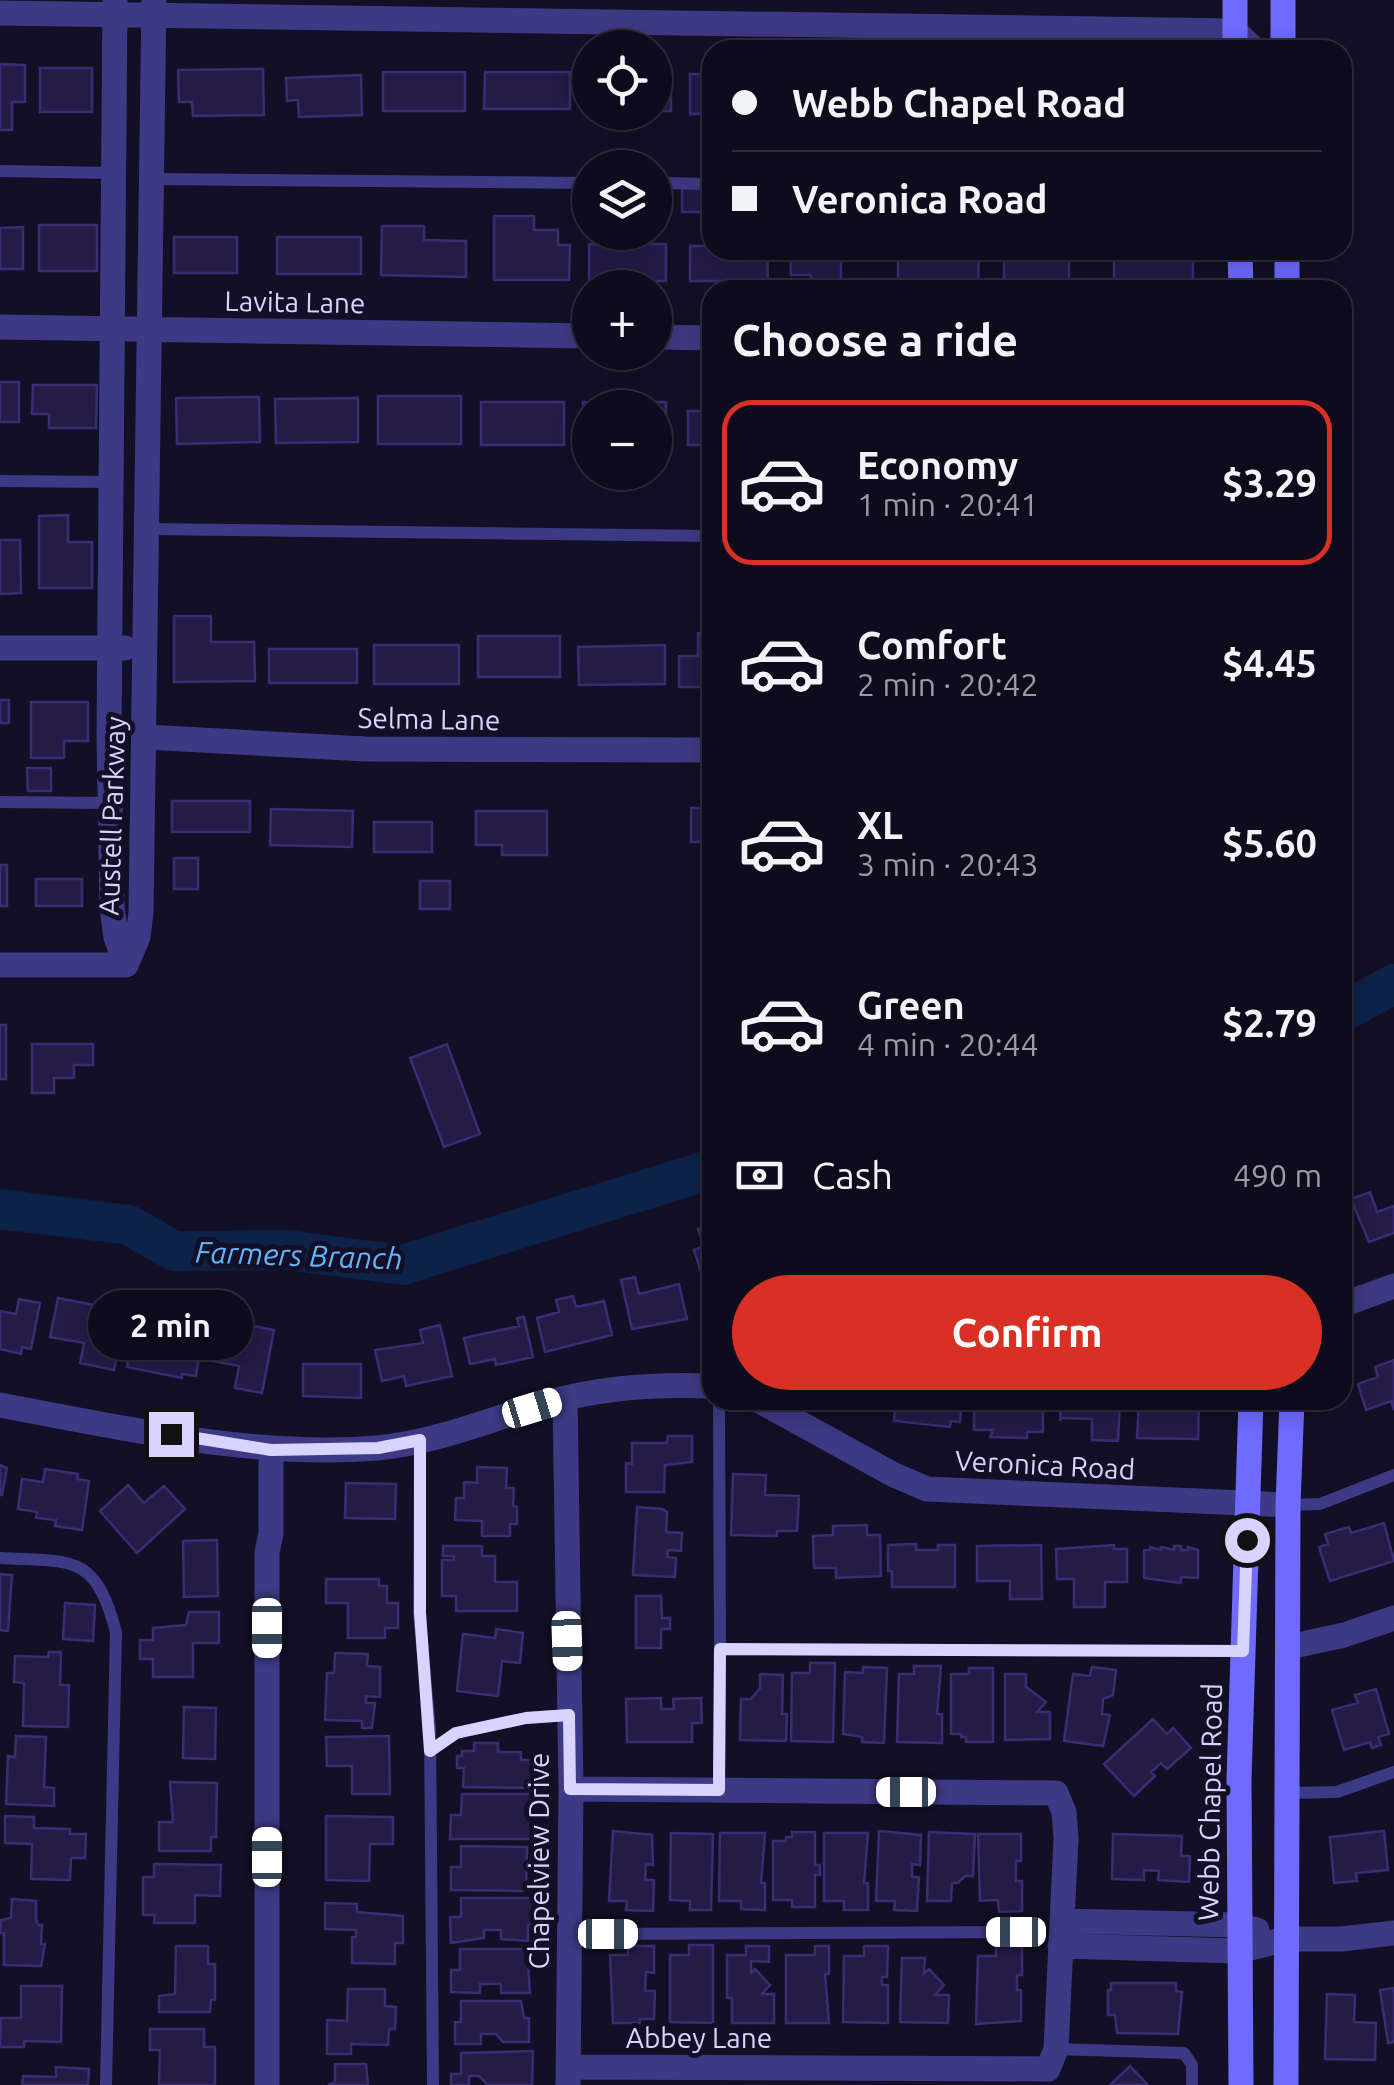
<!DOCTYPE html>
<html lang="en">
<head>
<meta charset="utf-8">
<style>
	:root { --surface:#0e0b1c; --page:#171425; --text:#f1f3f6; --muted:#9b9ba3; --line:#2e2b3b; --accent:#d93025 }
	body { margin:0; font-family:Ubuntu,sans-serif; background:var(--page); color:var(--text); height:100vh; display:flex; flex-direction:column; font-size:38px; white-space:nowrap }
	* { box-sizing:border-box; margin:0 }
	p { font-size:32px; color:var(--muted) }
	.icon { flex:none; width:55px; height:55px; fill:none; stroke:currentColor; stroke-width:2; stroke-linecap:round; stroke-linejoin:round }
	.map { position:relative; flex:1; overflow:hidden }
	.side { position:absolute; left:702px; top:280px; width:650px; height:1130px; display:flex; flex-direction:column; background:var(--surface); border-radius:30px; box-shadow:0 5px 25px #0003,0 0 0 2px var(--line) }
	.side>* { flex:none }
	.banner { position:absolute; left:702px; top:40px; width:650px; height:220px; border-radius:30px; box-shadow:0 5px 25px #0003,0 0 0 2px var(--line); display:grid; align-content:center; height:220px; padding:0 30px; background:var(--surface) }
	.tools { position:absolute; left:572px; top:30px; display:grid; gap:20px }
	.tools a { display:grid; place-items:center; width:100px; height:100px; border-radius:50%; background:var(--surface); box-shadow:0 5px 25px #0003,0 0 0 2px var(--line); font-size:50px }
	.end { position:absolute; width:45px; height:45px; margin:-22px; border:12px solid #d9d4ff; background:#111; box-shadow:0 0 0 5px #111 }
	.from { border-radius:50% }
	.bubble { position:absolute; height:70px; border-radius:35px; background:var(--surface); box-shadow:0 5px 25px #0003,0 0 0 2px var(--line); font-size:32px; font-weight:600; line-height:70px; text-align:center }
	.car { position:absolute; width:30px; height:60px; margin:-30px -15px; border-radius:12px; box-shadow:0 0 8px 2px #0007; background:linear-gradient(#fff 24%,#345 0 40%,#fff 0 76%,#345 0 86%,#fff 0) }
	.banner b { display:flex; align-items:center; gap:35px; height:95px; font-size:38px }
	.banner b+b { border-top:2px solid var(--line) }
	.banner i { width:25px; height:25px; background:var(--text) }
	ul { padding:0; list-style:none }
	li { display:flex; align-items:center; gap:30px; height:165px; margin:0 20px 15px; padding:0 10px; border:5px solid transparent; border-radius:30px }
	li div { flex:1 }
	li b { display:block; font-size:38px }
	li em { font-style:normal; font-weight:600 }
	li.current { border-color:var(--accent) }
	li>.icon { width:90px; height:90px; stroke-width:1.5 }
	h2 { padding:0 30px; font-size:45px; line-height:120px }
	.pay { display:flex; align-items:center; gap:25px; height:110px; padding:0 30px; font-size:38px }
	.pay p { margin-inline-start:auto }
	.action { display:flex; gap:20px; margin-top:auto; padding:20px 30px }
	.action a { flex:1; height:115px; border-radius:60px; background:var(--accent); color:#fff; font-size:40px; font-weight:600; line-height:115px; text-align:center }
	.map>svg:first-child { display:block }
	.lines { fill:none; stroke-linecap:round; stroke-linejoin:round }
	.river { stroke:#0c2248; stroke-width:40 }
	.building { fill:#241b47; stroke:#3b2d73; stroke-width:2.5 }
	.service { stroke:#3d3a85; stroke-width:12 }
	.minor { stroke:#3d3a85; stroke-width:25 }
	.secondary { stroke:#6f6bff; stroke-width:25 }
	.route { stroke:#d9d4ff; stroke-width:12 }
	.labels { text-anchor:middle; stroke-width:10; stroke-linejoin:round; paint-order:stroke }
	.street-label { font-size:28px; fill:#d9d4ff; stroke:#130f26 }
	.water-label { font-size:30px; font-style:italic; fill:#62b6ff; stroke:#130f26 }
</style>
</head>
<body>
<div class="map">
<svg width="1394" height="2085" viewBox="0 0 1394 2085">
	<rect width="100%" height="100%" fill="#130f26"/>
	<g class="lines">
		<!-- river -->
		<path class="river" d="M1342 1012 1394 984
			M0 1209 129 1225 174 1251 288 1250 402 1265 712 1169"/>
	</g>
	<!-- building -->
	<path class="building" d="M0 64 25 65V102H12V130H0Z
		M40 68H92V112H40Z
		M263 69 264 115 193 116 192 102H179L178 70Z
		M383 72H465V111H383Z
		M485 72H570V109H484Z
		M655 74H671V111H655Z
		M690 74H712V114H690Z
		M361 75 362 115 299 117 298 100 287 101 286 78Z
		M578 184H590V214H578Z
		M682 184H712V212H682Z
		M494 216H534V230H558V245H570L569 280H494Z
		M39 225H97V271H39Z
		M382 226H424V240L466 241V277L381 275Z
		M23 227V269H0V228Z
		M174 237H237V273H174Z
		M277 237H361V274H277Z
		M589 244H666V281H589Z
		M690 246H712V250H767L768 281H690Z
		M790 250H841V280H811V275H791Z
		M930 250H979L978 286 898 285V253L930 254Z
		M1004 250H1069V287H1004Z
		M1114 250H1193V290H1114Z
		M0 382H19V422H0Z
		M33 385H97L96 428H49V414H32Z
		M378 396H461V444H378Z
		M259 397 260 442 177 444 176 398Z
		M358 398V442L276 443 275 399Z
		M481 402H564V445H481Z
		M583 402H666V438H655V408H590V438H583Z
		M707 406H712V445H688V411H707Z
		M68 515V542H92V588H39V516Z
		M0 540H20L21 593 0 594Z
		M174 616H211V642H254L255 681 174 682Z
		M698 633H712V687H679V656H698Z
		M478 636H560V677H478Z
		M374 645H459V684H374Z
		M665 645V684L579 685 578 647Z
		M269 649H357V683H269Z
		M0 700H9V723H0Z
		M31 702H88V741H64V758H31Z
		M27 768H51V791H28Z
		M172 801H250V832H172Z
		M691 808H712V842H691Z
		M271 809 353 811 352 847 270 845Z
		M476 811H547V855H502V845H476Z
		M374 822H432V852H374Z
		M174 858H198V889H174Z
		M0 865H7V906H0Z
		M36 879H82V906H36Z
		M420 881H450V909H420Z
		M0 1025H6V1079H0Z
		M32 1044H93V1065H74V1078H54V1093H32Z
		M447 1044 480 1134 444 1147 410 1058Z
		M1370 1192 1377 1212 1394 1206V1233L1369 1242 1351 1199Z
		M712 1224V1279L704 1282 694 1250 704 1246 698 1229Z
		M635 1277 639 1294 679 1284 687 1319 632 1329 621 1280Z
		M573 1296 576 1307 604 1301 612 1335 545 1352 537 1318 559 1312 556 1300Z
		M58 1298 115 1309 111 1330 122 1332 114 1370 80 1363 84 1343 50 1337Z
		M19 1299 40 1303 31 1349 22 1347 21 1354 0 1349V1311L16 1314Z
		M230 1310 245 1313 243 1324 274 1330 262 1393 235 1388 239 1366 213 1361 221 1318 228 1319Z
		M524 1317 533 1357 496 1365 495 1359 470 1364 464 1338 519 1326 517 1318Z
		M440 1325 452 1376 406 1386 404 1376 382 1381 375 1350 423 1343 420 1330Z
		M154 1331 202 1338 196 1376 182 1374V1378L127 1367 133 1333 153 1336Z
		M1394 1360V1410L1391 1401 1366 1410 1358 1384 1378 1377 1375 1367Z
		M303 1364H361V1398L303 1396Z
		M896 1400H962L960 1422 951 1421 950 1427 894 1421Z
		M974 1400H1043V1432H1027V1438L990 1437 993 1430H974Z
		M1061 1400H1120L1118 1441 1092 1440V1419L1061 1418 1060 1421Z
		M1139 1400H1199L1198 1439 1137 1438Z
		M668 1436H692V1462L665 1465 664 1492H626V1463L632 1464V1443H667Z
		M0 1465 7 1468 2 1495H0Z
		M477 1467 507 1468 506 1488H514L513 1506 517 1507V1524H510V1536H482V1521L455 1520 456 1498H464V1482L477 1483Z
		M45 1469 78 1474 77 1479 89 1481 82 1530 55 1526 56 1520 36 1518 37 1512 18 1509 22 1479 43 1482Z
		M733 1474 766 1475 765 1495 799 1496 797 1531H777V1536L731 1535Z
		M346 1483 396 1484 395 1519 345 1518Z
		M128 1485 144 1503 164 1486 185 1509 137 1553 100 1511Z
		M637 1507 662 1509 667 1512 666 1532 682 1533 681 1551 668 1550 667 1557 676 1558 675 1577 633 1575Z
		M1384 1523 1394 1561 1330 1581 1319 1547 1328 1544 1325 1534 1349 1527 1351 1533Z
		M867 1525V1535H880L881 1576 836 1578V1568H814L813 1536 833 1535V1526Z
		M217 1540 218 1596 184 1597 183 1541Z
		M916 1544V1550H938V1545H955V1587H892V1571H888V1545Z
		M1041 1545 1042 1599H1010V1581H977V1546Z
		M1114 1545V1549H1127V1582H1105V1607H1074V1579H1057L1056 1549Z
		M443 1546H482V1556H495V1582H517V1611H456V1596H442V1560H454V1556H443Z
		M1174 1546H1181V1550H1188V1547L1198 1550V1578L1181 1577V1583L1144 1578V1550H1150V1547L1161 1550V1547L1174 1550Z
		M0 1574 12 1575 8 1631 0 1630Z
		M326 1579H379V1586H387V1603H398V1628H385V1638H348V1603H326Z
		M636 1596H661L662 1618H670V1629H661V1648H636Z
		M65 1603 95 1605 93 1641 63 1639Z
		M189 1612H219V1643H193V1677H153V1659H140V1640H153V1628L186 1625Z
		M496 1629 523 1633 520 1663 502 1661 498 1696 457 1691 463 1634 495 1638Z
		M49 1652H61L60 1685H69L68 1727 23 1726 24 1683 14 1682 15 1656 48 1657Z
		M335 1653 368 1654 367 1666 380 1667V1697L366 1696V1703H375L372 1728H362V1721L325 1720 327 1673H334Z
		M810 1663H835L833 1742 791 1741 792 1673H810Z
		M914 1666H941L937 1714H942V1743L897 1742 899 1674H914Z
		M863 1667 887 1668 884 1743 862 1742V1737L843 1734 845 1672 863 1673Z
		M1092 1667 1116 1670 1113 1695 1103 1699 1102 1714 1110 1715 1103 1746 1064 1741 1073 1674 1090 1676Z
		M969 1668H993V1742H966V1737H961V1734H951V1674H969Z
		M760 1674 783 1675 782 1714H787L786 1741 740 1740 741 1699H751L760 1688Z
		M1005 1674H1026V1687L1046 1702 1037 1712H1050V1739L1005 1740Z
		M1376 1689 1389 1734 1378 1737 1381 1745 1372 1748 1370 1742 1344 1750 1332 1710 1358 1703 1355 1695Z
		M661 1698V1709H674L673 1699 701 1698 702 1723H692V1742H627L626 1699Z
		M184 1707 216 1708 215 1759 183 1758Z
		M1153 1719 1167 1734 1173 1728 1191 1748 1167 1769 1161 1763 1151 1772 1155 1776 1134 1796 1104 1764Z
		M16 1736 46 1737 44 1787 54 1788V1806L6 1804 8 1756 15 1757Z
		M389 1736 390 1794H352V1766H327L326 1737Z
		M474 1743H498V1752H521V1760H534V1788L463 1787 464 1768H457V1756H462V1751H474Z
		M170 1782 217 1783 216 1837H211V1851H159V1822H173Z
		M462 1794H532V1839H450L451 1815H461Z
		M5 1816 34 1817V1828L70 1829V1834H86L85 1858H71L70 1880 31 1879 32 1844 5 1843Z
		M326 1816 393 1817V1844H370L369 1881 326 1880Z
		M613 1831 652 1835 653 1865 646 1864 645 1880H654L653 1911 626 1910 627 1901H609Z
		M879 1831 921 1835 920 1865 912 1864V1877H919L917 1911 894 1910 895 1901H876Z
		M1384 1831 1388 1870 1356 1873 1357 1881 1334 1883 1330 1837Z
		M792 1832H815V1865H820V1875H815V1907H792V1900H773V1841H786V1837H792Z
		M929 1832 975 1834 973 1876H965L958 1883H952L951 1901H927Z
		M671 1833 713 1834 711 1910H690V1901L670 1900Z
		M720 1833H765L761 1883H765V1910L741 1909V1901H719Z
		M824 1833H868L864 1883H868V1910H844V1901H824Z
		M978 1834H1021V1861H1016V1881H1022V1911L999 1912 998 1900 980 1901Z
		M1113 1834 1182 1836 1181 1856H1190L1189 1882 1158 1880 1159 1871 1144 1870V1880L1112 1879Z
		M461 1846 527 1847 526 1891 451 1890V1867H461Z
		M154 1864 221 1865 220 1896 195 1895V1923H154L155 1915H143V1877H154Z
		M461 1898H533V1925H528V1941L501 1939V1930H484V1938L451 1943 450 1917H461Z
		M12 1899 36 1901V1919L38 1925H42L41 1944H45L41 1966 4 1965V1933H0L1 1920 11 1918Z
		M325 1903 357 1904V1912L403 1916V1943H395V1964L352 1963V1937H356V1930L325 1929Z
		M689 1945H713V2023L670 2022V1955H689Z
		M176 1946H208V1964H215V2000H211L210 2012H159V1996L175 1994Z
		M628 1946H654V1973L646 1972 645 1991H655L654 2019H640V2023H613L610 1955H628Z
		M746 1946H769V1962L751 1961V1973L755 1969 770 1985 762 1994H774V2023H732V1998H727V1955H746Z
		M815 1946H829V1974H825L829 2023H786V1955H815Z
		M864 1946H888L887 1977H882V1985H888V2023L843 2022 844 1956H864Z
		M996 1946H1022V1975H1017V1990H1021V2021L976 2024 978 1956H996Z
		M460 1949H527L530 1993H501V1984H480V1993L451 1992V1970H460Z
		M902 1958H925L924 1974 929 1969 944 1985 935 1995H949L948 2023 900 2022Z
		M1111 1983H1176V1991L1182 1992 1178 2034 1117 2033 1115 2015H1108V1990H1111Z
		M21 1986H62L61 2042 24 2041V2047H0L1 2018H21Z
		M1394 1988V2042L1388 2043 1380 1990Z
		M348 1989H385V2006L396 2007 395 2029H389L388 2045 351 2044V2054H327V2020L347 2021Z
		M1327 1994 1355 1995 1354 2022 1376 2023 1375 2060 1325 2059Z
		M461 2001H521L524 2018H529V2042H503L496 2034H481V2044H455V2022H461Z
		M150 2029H204V2047H215V2085H159L160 2050H150Z
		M533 2051 532 2085H488L479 2076H469V2085H451V2074H461V2053Z
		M335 2064H366L368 2085H328L335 2082Z
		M1130 2066 1148 2085H1110Z
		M56 2067 89 2069 88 2085H22L23 2076 56 2077Z"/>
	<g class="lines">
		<!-- service -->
		<path class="service" d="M0 171 112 173
			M152 179 590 183
			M655 183 712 184
			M0 481 110 482
			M146 529 712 536
			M0 802 111 803
			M719 1400 720 1649 1243 1651
			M420 1440 419 1613 430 1728 433 2085
			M1288 1505 1320 1504 1394 1475
			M0 1558C73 1562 95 1553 116 1632L106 2085
			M430 1751 456 1733 526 1718 569 1715
			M719 1790 720 1649
			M1288 1793 1337 1792 1394 1772
			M569 1934 1016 1932
			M1056 2049 1184 2053 1192 2065V2085"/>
		<!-- minor -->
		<path class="minor" d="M115 0 109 736 112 907 116 937 126 965
			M0 13 1235 31 1255 50
			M0 327 590 336
			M655 337 712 338
			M0 648H125
			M146 737 365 749 712 750
			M0 965H126
			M126 965 138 937 141 912 154 0
			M1342 1305 1394 1286
			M565 1398 571 1789 568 2085
			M758 1400 894 1475 927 1489 1288 1505
			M0 1405C122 1428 254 1458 377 1448 441 1442 500 1415 561 1399 609 1387 663 1384 712 1386
			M1289 1647 1344 1635 1394 1618
			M1062 1921 1238 1925 1257 1930
			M1060 1946 1238 1951 1286 1939H1342L1394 1933
			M568 2067 1048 2069 1056 2049 1066 1838 1064 1812 1056 1793 571 1789
			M267 2085V1552L271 1534V1449"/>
		<!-- secondary -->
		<path class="secondary" d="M1235 0V50
			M1283 0V50
			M1240 250 1241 290
			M1287 250V290
			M1241 2085 1239 1779 1251 1400
			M1286 2085 1288 1505 1292 1400"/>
	</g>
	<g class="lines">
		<!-- route -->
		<path class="route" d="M171 1434 271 1450 378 1448 420 1440V1613L430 1751 456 1733 526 1718 569 1715 570 1789 719 1790 720 1649 1243 1651 1247 1540"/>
	</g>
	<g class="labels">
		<!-- street labels -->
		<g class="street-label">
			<text transform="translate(295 302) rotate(1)" y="10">Lavita Lane</text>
			<text transform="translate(429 719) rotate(1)" y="10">Selma Lane</text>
			<text transform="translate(112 816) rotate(-88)" y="10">Austell Parkway</text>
			<text transform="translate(1045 1465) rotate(3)" y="10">Veronica Road</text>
			<text transform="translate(1210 1802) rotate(-89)" y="10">Webb Chapel Road</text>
			<text transform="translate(539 1861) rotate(-90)" y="10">Chapelview Drive</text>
			<text x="699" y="2048">Abbey Lane</text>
		</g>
		<!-- water labels -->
		<g class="water-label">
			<text transform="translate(299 1256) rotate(2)" y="10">Farmers Branch</text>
		</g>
	</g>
</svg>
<div class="tools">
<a><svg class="icon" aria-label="locate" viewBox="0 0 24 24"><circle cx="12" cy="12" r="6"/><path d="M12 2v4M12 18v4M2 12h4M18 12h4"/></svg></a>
<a><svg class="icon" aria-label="layers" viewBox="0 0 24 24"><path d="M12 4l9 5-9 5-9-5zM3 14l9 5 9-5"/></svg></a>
<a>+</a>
<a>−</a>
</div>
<i class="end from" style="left:1247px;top:1540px"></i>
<i class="end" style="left:171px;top:1434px"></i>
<div class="bubble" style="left:88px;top:1290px;width:165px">2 min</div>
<i class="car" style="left:532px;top:1408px;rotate:73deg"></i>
<i class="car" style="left:267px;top:1628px;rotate:180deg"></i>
<i class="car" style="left:567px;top:1641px;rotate:178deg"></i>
<i class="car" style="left:906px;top:1792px;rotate:270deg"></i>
<i class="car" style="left:267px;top:1857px;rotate:0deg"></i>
<i class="car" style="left:1016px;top:1932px;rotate:270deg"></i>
<i class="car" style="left:608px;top:1934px;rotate:90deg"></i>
<div class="banner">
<b><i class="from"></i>Webb Chapel Road</b>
<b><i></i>Veronica Road</b>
</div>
<section class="side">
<h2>Choose a ride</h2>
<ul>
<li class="current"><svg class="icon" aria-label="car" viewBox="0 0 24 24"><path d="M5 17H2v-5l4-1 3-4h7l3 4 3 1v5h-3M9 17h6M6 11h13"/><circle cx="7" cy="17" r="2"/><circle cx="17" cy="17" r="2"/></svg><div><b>Economy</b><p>1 min · 20:41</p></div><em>$3.29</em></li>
<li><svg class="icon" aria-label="car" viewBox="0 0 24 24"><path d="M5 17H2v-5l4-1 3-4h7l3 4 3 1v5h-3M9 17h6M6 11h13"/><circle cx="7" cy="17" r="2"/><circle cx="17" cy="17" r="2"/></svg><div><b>Comfort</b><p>2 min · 20:42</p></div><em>$4.45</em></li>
<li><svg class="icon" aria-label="car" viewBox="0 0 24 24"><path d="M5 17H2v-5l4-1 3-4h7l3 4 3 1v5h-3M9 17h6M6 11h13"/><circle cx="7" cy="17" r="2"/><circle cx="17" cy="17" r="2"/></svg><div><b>XL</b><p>3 min · 20:43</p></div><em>$5.60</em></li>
<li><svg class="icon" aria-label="car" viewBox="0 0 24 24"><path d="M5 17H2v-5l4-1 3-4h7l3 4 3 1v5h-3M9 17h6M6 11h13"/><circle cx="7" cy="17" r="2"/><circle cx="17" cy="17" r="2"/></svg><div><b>Green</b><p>4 min · 20:44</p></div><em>$2.79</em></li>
</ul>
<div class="pay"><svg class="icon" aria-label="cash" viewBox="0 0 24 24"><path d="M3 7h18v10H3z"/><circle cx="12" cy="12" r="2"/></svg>Cash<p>490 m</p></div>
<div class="action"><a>Confirm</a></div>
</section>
</div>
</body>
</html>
